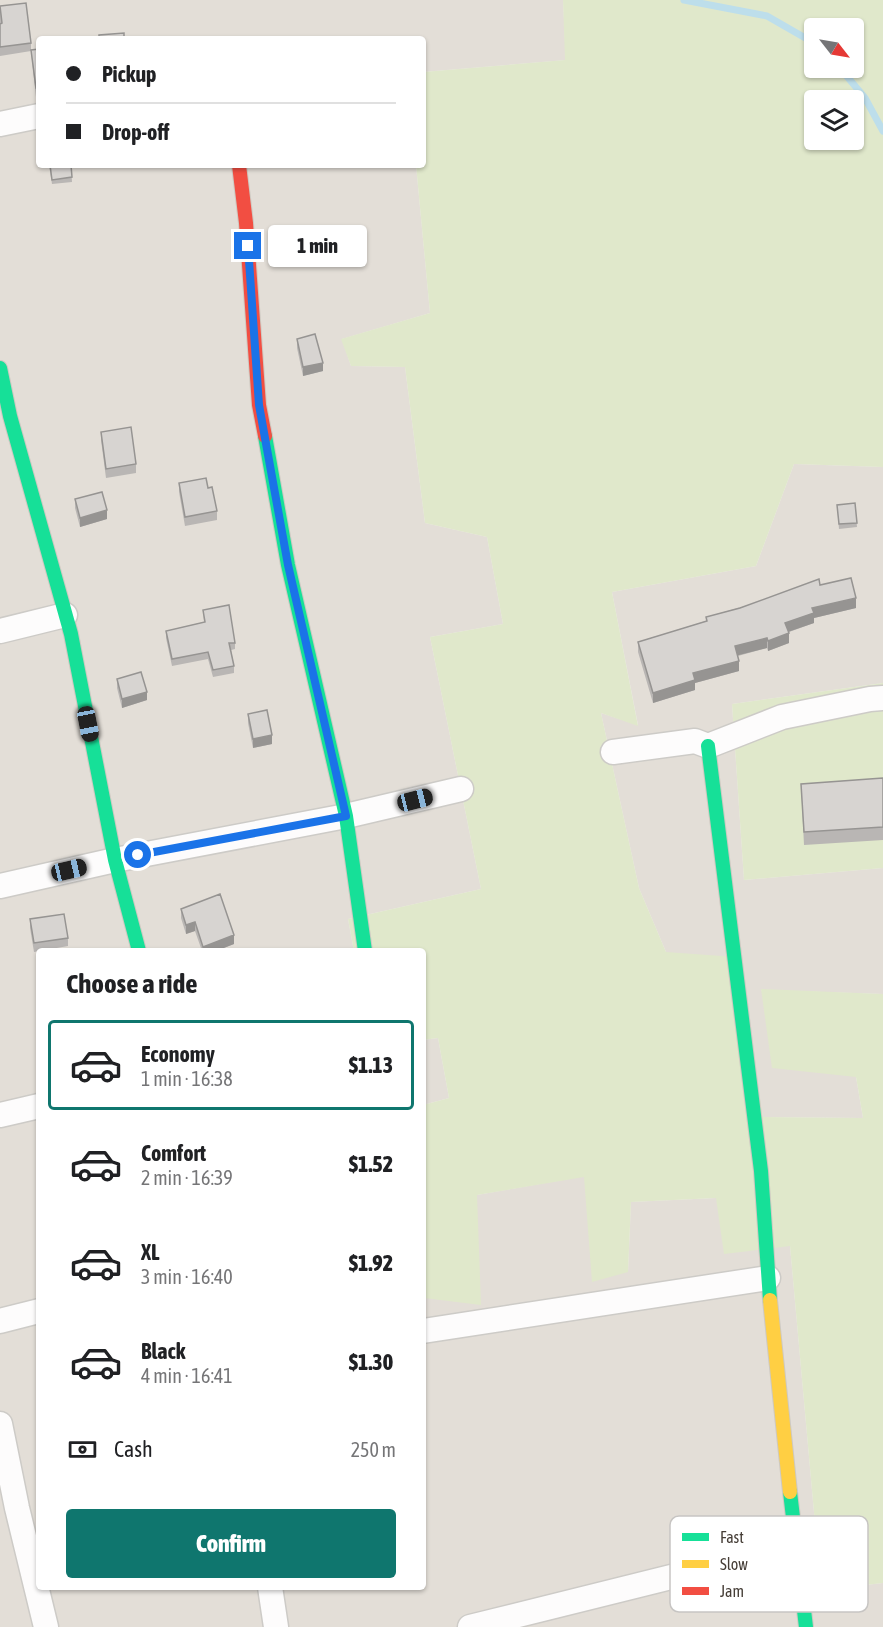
<!DOCTYPE html>
<html lang="en">
<head>
<meta charset="utf-8">
<style>
	:root { --surface:#fff; --page:#f2f2f2; --text:#202124; --muted:#757577; --line:#e0e0e0; --accent:#0f766e }
	body { margin:0; font-family:"Asap Condensed",sans-serif; background:var(--page); color:var(--text); height:100vh; display:flex; flex-direction:column; font-size:22px; white-space:nowrap }
	* { box-sizing:border-box; margin:0 }
	p { font-size:20px; color:var(--muted) }
	.icon { flex:none; width:33px; height:33px; fill:none; stroke:currentColor; stroke-width:2; stroke-linecap:round; stroke-linejoin:round }
	.map { position:relative; flex:1; overflow:hidden }
	.drawer { position:absolute; left:36px; top:948px; width:390px; height:642px; display:flex; flex-direction:column; background:var(--surface); border-radius:6px; box-shadow:0 2px 4px #0004 }
	.drawer>* { flex:none }
	.hud { position:absolute; left:36px; top:36px; width:390px; height:132px; border-radius:6px; box-shadow:0 2px 4px #0004; display:grid; align-content:center; height:132px; padding:0 30px; background:var(--surface) }
	.needle { width:39px; rotate:121deg }
	.buttons { position:absolute; left:804px; top:18px; display:grid; gap:12px }
	.buttons a { display:grid; place-items:center; width:60px; height:60px; border-radius:6px; background:var(--surface); box-shadow:0 2px 4px #0004; font-size:30px }
	.end { position:absolute; width:27px; height:27px; margin:-14px; border:8px solid #1a73e8; background:#fff; box-shadow:0 0 0 3px #fff }
	.from { border-radius:50% }
	.bubble { position:absolute; height:42px; border-radius:6px; background:var(--surface); box-shadow:0 2px 4px #0004; font-size:20px; font-weight:800; line-height:42px; text-align:center }
	.car { position:absolute; width:18px; height:36px; margin:-18px -9px; border-radius:8px; box-shadow:0 0 4px 2px #0007; background:linear-gradient(#222 24%,#8ab4d8 0 40%,#222 0 76%,#8ab4d8 0 86%,#222 0) }
	.hud b { display:flex; align-items:center; gap:21px; height:57px; font-size:22px }
	.hud b+b { border-top:2px solid var(--line) }
	.hud i { width:15px; height:15px; background:var(--text) }
	ul { padding:0; list-style:none }
	li { display:flex; align-items:center; gap:18px; height:90px; margin:0 12px 9px; padding:0 18px; border:3px solid transparent; border-radius:6px }
	li div { flex:1 }
	li b { display:block; font-size:22px }
	li em { font-style:normal; font-weight:800 }
	li.current { border-color:var(--accent) }
	li>.icon { width:54px; height:54px; stroke-width:1.5 }
	h2 { padding:0 30px; font-size:27px; line-height:72px }
	.pay { display:flex; align-items:center; gap:15px; height:66px; padding:0 30px; font-size:22px }
	.pay p { margin-inline-start:auto }
	.cta { display:flex; gap:12px; margin-top:auto; padding:12px 30px }
	.cta a { flex:1; height:69px; border-radius:6px; background:var(--accent); color:#fff; font-size:24px; font-weight:800; line-height:69px; text-align:center }
	.map>svg:first-child { display:block }
	.residential { fill:#e3ded7 }
	.green { fill:#e0e8cb; fill-rule:evenodd }
	.lines { fill:none; stroke-linecap:round; stroke-linejoin:round }
	.stream { stroke:#bddeeb; stroke-width:7 }
	.street-casing { stroke:#cdcbc7; stroke-width:27 }
	.fast-casing { stroke:#cec9c1; stroke-width:16 }
	.slow-casing { stroke:#cec9c1; stroke-width:16 }
	.jam-casing { stroke:#cec9c1; stroke-width:16 }
	.street { stroke:#fdfcfc; stroke-width:24 }
	.fast { stroke:#16e098; stroke-width:14 }
	.slow { stroke:#ffcf43; stroke-width:14 }
	.jam { stroke:#f24e42; stroke-width:14 }
	.wall { fill:#b9b6b4 }
	.shaded-wall { fill:#969492 }
	.building { fill:#d7d4d1; stroke:#969492; stroke-width:1.5 }
	.route { stroke:#1a73e8; stroke-width:8 }
	.key { fill:#fff; stroke:#c7c5c3; stroke-width:1.5 }
	.key-label { font-size:16px; fill:#453d36 }
</style>
</head>
<body>
<div class="map">
<svg width="883" height="1627" viewBox="0 0 883 1627">
	<rect width="100%" height="100%" fill="#efedea"/>
	<!-- residential -->
	<path class="residential" d="M0 0H563L566 60 423 72V39H39V165H416L430 313 342 339 351 366 405 367 425 523 487 537 503 624 430 637 481 889 348 919 354 951H39V1587H423V1288L425 1298 477 1195 585 1176 628 1272 631 1202 716 1198 790 1246 821 1590 883 1583V1627H0Z
		M794 464 883 467V683L732 704 744 880 883 868V994L761 990 856 1077 863 1118 763 1117 666 952 639 888 601 713 638 725 612 592 756 566Z
		M438 1038 449 1098 423 1105V1040Z"/>
	<!-- green -->
	<path class="green" d="M563 0H883V467L794 464 756 566 612 592 638 726 601 713 639 888 666 952 736 957 763 1117 863 1118 856 1077 772 1068 761 989 883 994V1583L821 1590 790 1246 724 1254 716 1198 631 1202 628 1272 592 1282 584 1177 477 1195 481 1305 424 1298 423 1288V1105L449 1098 438 1038 423 1040V951H354L348 919 481 889 430 637 503 624 487 537 425 523 405 367 351 366 341 339 430 313 416 165H423V72L565 60ZM814 28H854V68H814ZM814 100H854V140H814Z
		M883 683V868L744 880 732 704Z"/>
	<g class="lines">
		<!-- stream -->
		<path class="stream" d="M684 0 767 16 814 43
			M840 68 865 98 883 131"/>
		<defs>
			<path id="street" d="M0 124 39 116
				M0 631 65 615
				M613 752 695 741 708 746 782 717 870 699 883 698
				M0 886 115 860 346 816 461 789
				M0 1115 39 1106
				M0 1321 39 1311
				M423 1331 768 1278
				M0 1424 17 1508 46 1627
				M270 1587 276 1627
				M470 1627 796 1546"/>
			<path id="fast" d="M0 368 10 416 71 634 115 860 139 951
				M265 436 288 565 346 816 365 951
				M708 746 761 1171 770 1300
				M790 1492 806 1627"/>
			<path id="slow" d="M770 1300 790 1492"/>
			<path id="jam" d="M239 165 246 223 259 405 265 436"/>
		</defs>
		<!-- street casing -->
		<use href="#street" class="street-casing"/>
		<!-- fast casing -->
		<use href="#fast" class="fast-casing"/>
		<!-- slow casing -->
		<use href="#slow" class="slow-casing"/>
		<!-- jam casing -->
		<use href="#jam" class="jam-casing"/>
		<!-- street -->
		<use href="#street" class="street"/>
		<!-- fast -->
		<use href="#fast" class="fast"/>
		<!-- slow -->
		<use href="#slow" class="slow"/>
		<!-- jam -->
		<use href="#jam" class="jam"/>
	</g>
	<!-- wall -->
	<path class="wall" d="M0 6 31 43V50L39 49V97H36L31 51 0 56Z
		M49 165H71L72 182 52 184Z
		M297 339 323 371 303 376 297 348Z
		M101 432 136 464V473L106 478 101 440Z
		M179 483 208 488 217 511V520L185 526 179 492Z
		M75 499 107 519 80 527 75 508Z
		M855 503 857 527 839 529 837 505Z
		M820 585 856 608 814 618V623L789 632V643L768 651 767 648 738 656 739 671 695 683V690L653 703 638 652V642L706 621V617Z
		M203 610 235 643V649L231 650 234 666V673L213 677 208 659 172 666 166 638V631L204 622Z
		M117 679 147 700 122 708 117 688Z
		M248 714 272 744 253 748 248 723Z
		M883 778V840L804 845 801 784Z
		M181 909 234 944 216 951H202L195 931 186 934 181 918Z
		M30 919 68 938V946L34 952 30 928Z"/>
	<!-- shaded-wall -->
	<path class="shaded-wall" d="M323 363V371L303 376V367Z
		M107 510V519L80 527V518Z
		M856 598V608L814 618V623L785 633V623L812 608Z
		M789 633V643L768 651V641Z
		M767 638V648L735 656V646Z
		M739 661V671L695 683V690L653 703V693L693 673Z
		M147 692V700L122 708V699Z
		M272 735V744L253 748V739Z
		M195 922V931L186 934V925Z
		M234 935V944L216 951H203V947Z"/>
	<!-- building -->
	<path class="building" d="M26 3 31 43 0 47V24L2 23 0 6Z
		M124 33V39H99V35Z
		M39 49V88H36L31 50Z
		M50 165H71L72 177 52 180Z
		M315 334 323 363 303 367 297 339Z
		M131 427 136 464 106 469 101 432Z
		M206 478 208 488 212 487 217 511 185 517 179 483Z
		M102 492 107 510 80 518 75 499Z
		M855 503 857 523 839 524 837 505Z
		M851 578 856 598 812 608 814 613 785 623 789 633 768 641 767 638 735 646 739 661 693 673 695 680 653 693 638 642 707 621 706 617 740 608 819 579 820 585Z
		M229 605 235 643H229L234 666 213 670 208 652 172 659 166 631 205 622 203 610Z
		M141 672 147 692 122 699 117 679Z
		M267 710 272 735 253 739 248 714Z
		M883 778V827L804 832 801 784Z
		M220 894 234 935 203 947 195 922 186 925 181 909Z
		M64 914 68 938 34 943 30 919Z"/>
	<g class="lines">
		<!-- route -->
		<path class="route" d="M138 855 346 816 288 565 259 405 248 246"/>
	</g>
	<!-- legend -->
	<rect x="670" y="1516" width="198" height="96" rx="9" class="key"/>
	<rect x="682" y="1533" width="27" height="8" fill="#16e098"/>
	<rect x="682" y="1560" width="27" height="8" fill="#ffcf43"/>
	<rect x="682" y="1587" width="27" height="8" fill="#f24e42"/>
	<g class="key-label">
		<text x="720" y="1543">Fast</text>
		<text x="720" y="1570">Slow</text>
		<text x="720" y="1597">Jam</text>
	</g>
</svg>
<div class="buttons">
<a><svg class="needle" viewBox="-14 -14 28 28"><path d="M0-13l5 13h-10z" fill="#e53935"/><path d="M0 13l5-13h-10z" fill="#757577"/></svg></a>
<a><svg class="icon" aria-label="layers" viewBox="0 0 24 24"><path d="M12 4l9 5-9 5-9-5zM3 14l9 5 9-5"/></svg></a>
</div>
<i class="end from" style="left:138px;top:855px"></i>
<i class="end" style="left:248px;top:246px"></i>
<div class="bubble" style="left:268px;top:225px;width:99px">1 min</div>
<i class="car" style="left:88px;top:724px;rotate:169deg"></i>
<i class="car" style="left:415px;top:800px;rotate:76deg"></i>
<i class="car" style="left:69px;top:870px;rotate:77deg"></i>
<div class="hud">
<b><i class="from"></i>Pickup</b>
<b><i></i>Drop-off</b>
</div>
<section class="drawer">
<h2>Choose a ride</h2>
<ul>
<li class="current"><svg class="icon" aria-label="car" viewBox="0 0 24 24"><path d="M5 17H2v-5l4-1 3-4h7l3 4 3 1v5h-3M9 17h6M6 11h13"/><circle cx="7" cy="17" r="2"/><circle cx="17" cy="17" r="2"/></svg><div><b>Economy</b><p>1 min · 16:38</p></div><em>$1.13</em></li>
<li><svg class="icon" aria-label="car" viewBox="0 0 24 24"><path d="M5 17H2v-5l4-1 3-4h7l3 4 3 1v5h-3M9 17h6M6 11h13"/><circle cx="7" cy="17" r="2"/><circle cx="17" cy="17" r="2"/></svg><div><b>Comfort</b><p>2 min · 16:39</p></div><em>$1.52</em></li>
<li><svg class="icon" aria-label="car" viewBox="0 0 24 24"><path d="M5 17H2v-5l4-1 3-4h7l3 4 3 1v5h-3M9 17h6M6 11h13"/><circle cx="7" cy="17" r="2"/><circle cx="17" cy="17" r="2"/></svg><div><b>XL</b><p>3 min · 16:40</p></div><em>$1.92</em></li>
<li><svg class="icon" aria-label="car" viewBox="0 0 24 24"><path d="M5 17H2v-5l4-1 3-4h7l3 4 3 1v5h-3M9 17h6M6 11h13"/><circle cx="7" cy="17" r="2"/><circle cx="17" cy="17" r="2"/></svg><div><b>Black</b><p>4 min · 16:41</p></div><em>$1.30</em></li>
</ul>
<div class="pay"><svg class="icon" aria-label="cash" viewBox="0 0 24 24"><path d="M3 7h18v10H3z"/><circle cx="12" cy="12" r="2"/></svg>Cash<p>250 m</p></div>
<div class="cta"><a>Confirm</a></div>
</section>
</div>
</body>
</html>
